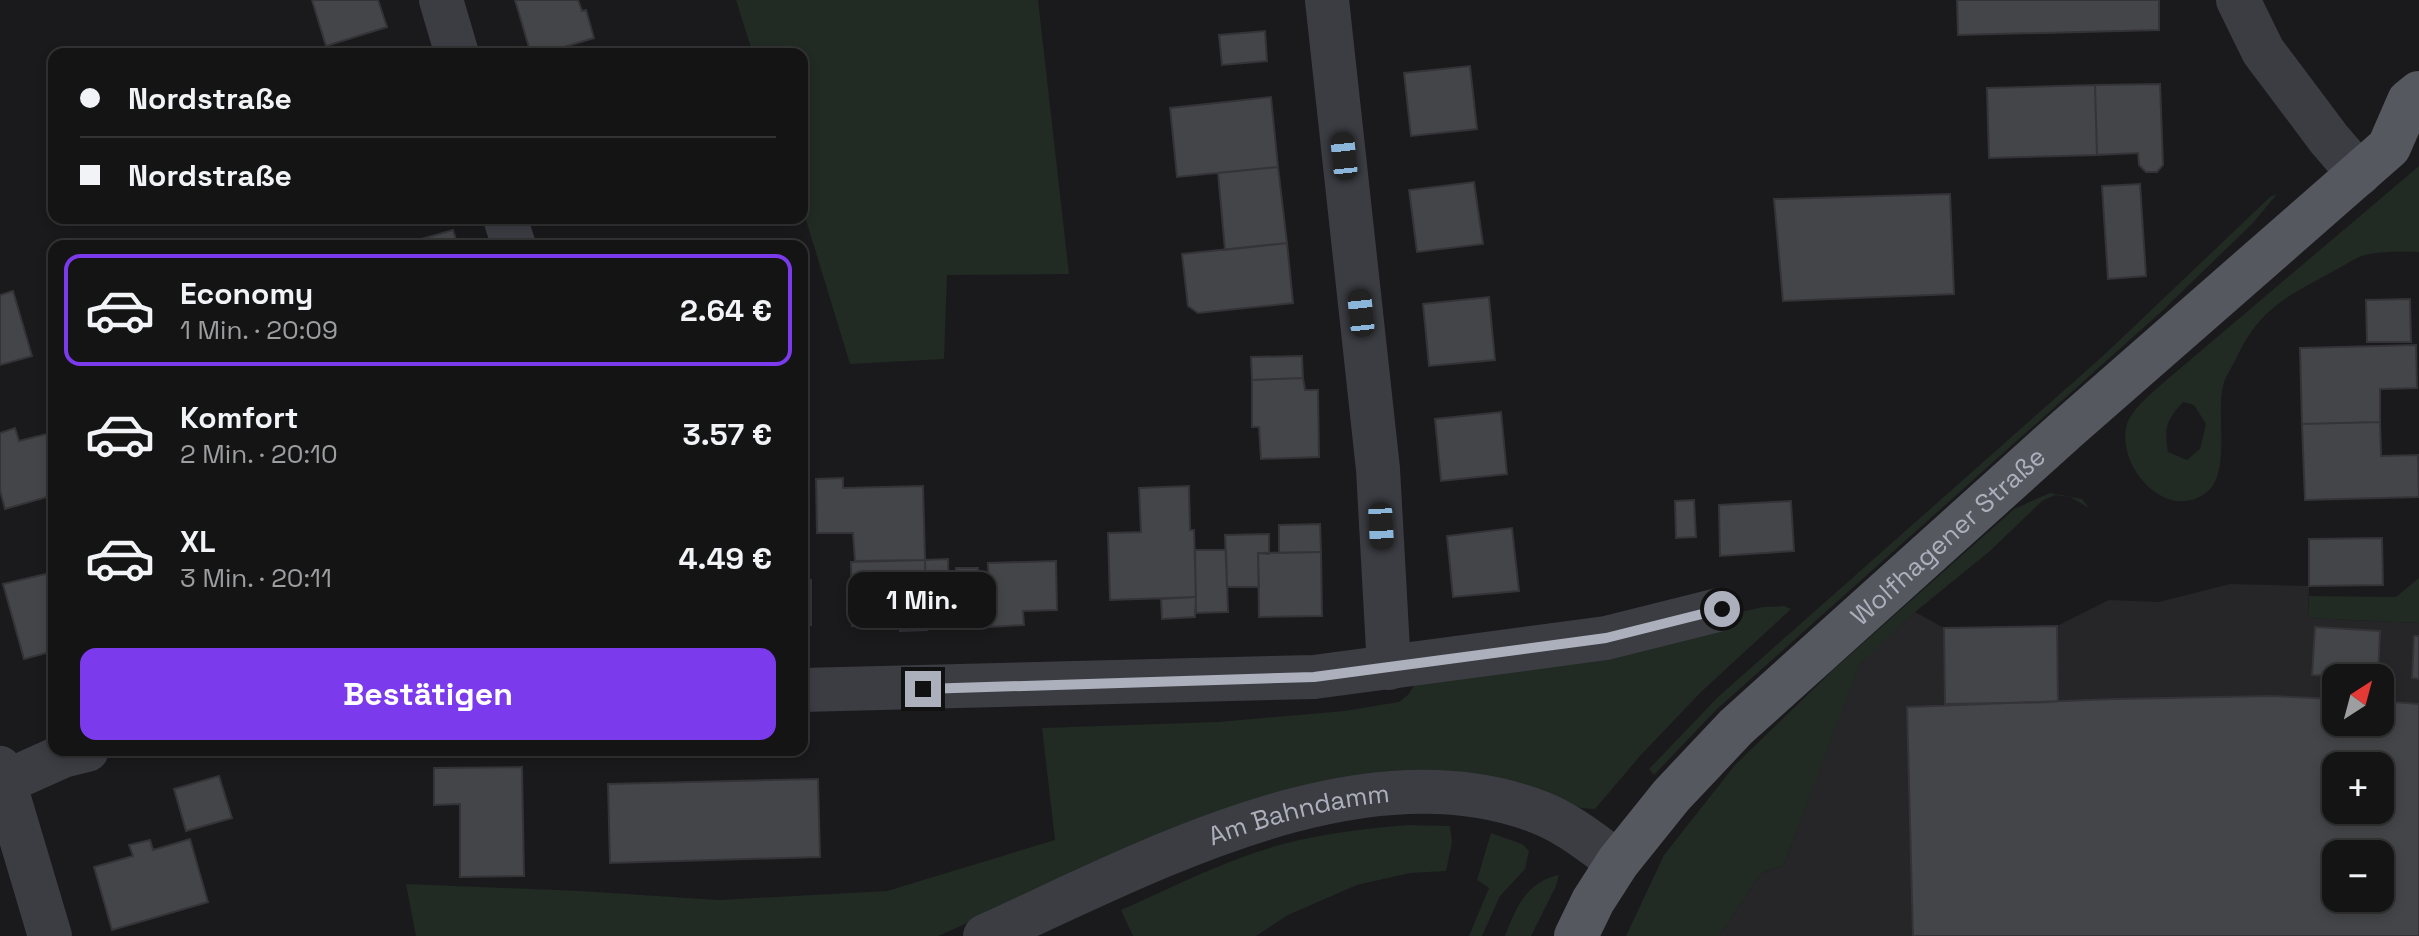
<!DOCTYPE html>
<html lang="de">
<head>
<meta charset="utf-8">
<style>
	:root { --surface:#141415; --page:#1d1d1e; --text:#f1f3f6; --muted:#9d9ea0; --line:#333334; --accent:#7c3aed }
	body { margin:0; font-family:"Space Grotesk",sans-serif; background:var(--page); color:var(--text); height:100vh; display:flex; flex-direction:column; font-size:30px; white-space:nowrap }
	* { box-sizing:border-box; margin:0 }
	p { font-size:26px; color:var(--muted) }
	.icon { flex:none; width:44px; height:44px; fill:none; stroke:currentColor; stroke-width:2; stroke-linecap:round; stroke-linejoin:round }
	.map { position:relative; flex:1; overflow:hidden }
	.side { position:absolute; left:48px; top:240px; width:760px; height:516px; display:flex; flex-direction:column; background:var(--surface); border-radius:16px; box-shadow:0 4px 12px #0003,0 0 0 2px var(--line) }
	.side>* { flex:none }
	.banner { position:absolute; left:48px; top:48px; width:760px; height:176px; border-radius:16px; box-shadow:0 4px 12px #0003,0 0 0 2px var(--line); display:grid; align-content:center; height:176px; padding:0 32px; background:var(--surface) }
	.needle { width:52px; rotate:36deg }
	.fabs { position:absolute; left:2322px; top:664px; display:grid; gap:16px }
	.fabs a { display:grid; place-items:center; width:72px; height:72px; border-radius:16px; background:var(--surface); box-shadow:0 4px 12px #0003,0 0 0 2px var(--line); font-size:40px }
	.end { position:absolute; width:36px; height:36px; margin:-18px; border:10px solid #acb0bc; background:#111; box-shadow:0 0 0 4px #111 }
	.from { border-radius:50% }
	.bubble { position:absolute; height:56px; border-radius:16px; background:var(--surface); box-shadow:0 4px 12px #0003,0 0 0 2px var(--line); font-size:26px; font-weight:700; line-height:56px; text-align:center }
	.car { position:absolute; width:24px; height:48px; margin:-24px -12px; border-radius:10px; box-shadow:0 0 6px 2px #0007; background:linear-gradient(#222 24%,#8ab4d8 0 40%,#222 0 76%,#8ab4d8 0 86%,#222 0) }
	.banner b { display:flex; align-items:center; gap:28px; height:76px; font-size:30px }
	.banner b+b { border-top:2px solid var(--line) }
	.banner i { width:20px; height:20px; background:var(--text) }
	ul { padding:14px 0 0; list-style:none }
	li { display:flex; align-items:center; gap:24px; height:112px; margin:0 16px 12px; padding:0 16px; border:4px solid transparent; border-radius:16px }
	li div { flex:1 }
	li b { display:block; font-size:30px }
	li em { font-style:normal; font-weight:700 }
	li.current { border-color:var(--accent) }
	li>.icon { width:72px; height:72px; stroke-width:1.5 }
	.cta { display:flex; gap:16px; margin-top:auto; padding:16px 32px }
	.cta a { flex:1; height:92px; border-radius:16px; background:var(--accent); color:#fff; font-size:32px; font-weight:700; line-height:92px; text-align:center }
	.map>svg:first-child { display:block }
	.built { fill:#262629; fill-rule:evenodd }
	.green { fill:#212a23; fill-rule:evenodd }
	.building { fill:#444549; stroke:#343438; stroke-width:2; fill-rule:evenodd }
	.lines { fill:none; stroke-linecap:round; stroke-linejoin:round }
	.minor { stroke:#3c3d43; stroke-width:44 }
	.major { stroke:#565860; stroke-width:44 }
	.route { stroke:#acb0bc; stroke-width:10 }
	.labels { text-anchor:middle; stroke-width:7; stroke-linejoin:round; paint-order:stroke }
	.street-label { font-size:26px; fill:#acb0bc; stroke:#151517 }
</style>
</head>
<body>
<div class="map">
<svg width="2419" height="936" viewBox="0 0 2419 936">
	<rect width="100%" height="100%" fill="#1a1a1c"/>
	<!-- built -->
	<path class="built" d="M2230 584 2309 586 2308 618 2419 623V936H1719L1761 873 1784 865 1859 664 1915 612 1944 628 2057 626 2109 600 2159 602ZM2336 678H2380V722H2336ZM2336 766H2380V810H2336ZM2336 854H2380V898H2336Z"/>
	<!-- green -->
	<path class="green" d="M736 0H1038L1069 274 947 275 944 359 850 364 802 207V54H753Z
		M2419 166V252C2403 252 2386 251 2370 254 2358 255 2344 266 2332 272 2286 297 2259 309 2236 359 2232 367 2225 377 2223 386 2216 414 2231 473 2207 492 2166 524 2115 465 2127 424 2132 409 2151 394 2163 383ZM2183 402 2194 405 2206 424 2200 449 2187 460 2168 452C2164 428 2166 421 2183 402Z
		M2277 194 2253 223 2161 312 1716 710 1654 775 1649 769 1718 697 2104 355 2270 197Z
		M2050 493 2082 499 2089 508 2070 497 2055 495 2042 501 1990 551 1915 612 1860 664 1784 865 1761 873 1719 936H1626L1664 855 1735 765 1834 669 2014 509Z
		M2419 578V623L2308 618 2309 596 2396 597Z
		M1784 606 1791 609 1701 692 1640 756 1595 809 1581 808 1492 779 1063 881 938 936H416L406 884 580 891 719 900 887 891 1055 840 1042 728 1217 722 1344 711 1399 702 1409 694 1417 680 1764 607Z
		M1408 825 1450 826 1452 842 1446 871 1410 873 1357 885 1288 915 1256 936H1133L1121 910C1175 886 1229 858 1287 843 1326 833 1368 828 1408 825Z
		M1491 833 1522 844 1529 851 1525 869 1500 896 1482 936H1469L1489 888 1477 880Z
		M1559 875 1556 886 1531 936H1505C1515 909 1527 881 1559 875Z"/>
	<!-- building -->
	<path class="building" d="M312 0H378L387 27 326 46Z
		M515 0H578L582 11 586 10 594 38 541 54H531Z
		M1957 0H2159V30L1958 35Z
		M1265 31 1267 61 1222 65 1219 35Z
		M1470 66 1477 129 1411 136 1404 73Z
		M2160 84 2163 165 2157 172H2146L2139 165 2138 153 2097 155 2095 85Z
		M2095 85 2097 155 1989 158 1987 88Z
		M1271 97 1278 167 1177 177 1170 108Z
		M1278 167 1287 243 1225 250 1218 173Z
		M1474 182 1483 244 1417 252 1409 190Z
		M2140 184 2146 276 2108 279 2102 186Z
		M1950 194 1954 294 1783 301 1774 199Z
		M453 230 458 246H397Z
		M1287 243 1293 303 1198 313 1188 306 1182 254Z
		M13 291 32 356 0 365V295Z
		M1489 297 1495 360 1429 366 1423 304Z
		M2410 299 2411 342H2367L2366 300Z
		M2416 345 2417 388 2380 389V422L2302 424 2300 348Z
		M1302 356 1303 378 1252 380 1251 357Z
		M1303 378 1305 390H1318L1319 457 1261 459 1259 427H1252V380Z
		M1501 412 1507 474 1441 481 1435 419Z
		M2380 422 2381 456 2418 455 2419 497 2305 500 2302 424Z
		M15 428 19 441 54 432V495L5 509 0 490V433Z
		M843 478V488L923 486 925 560 855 561 853 533H817L816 479Z
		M1189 486 1190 530H1194L1196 597 1110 600 1108 533 1141 532 1139 488Z
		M1694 500 1696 537 1676 538 1675 501Z
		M1791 501 1794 551 1720 556 1719 505Z
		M1320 524 1321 552 1279 553V525Z
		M1512 528 1519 591 1453 597 1447 536Z
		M1269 534V554L1258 553 1259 587H1227L1225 535Z
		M2382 538 2383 585 2309 586V539Z
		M1195 550H1226L1228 612 1196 613Z
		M1321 552 1322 616 1259 617 1258 553Z
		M948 559 949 600H926L925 560Z
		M925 560 927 630 900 631V626H852L851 562Z
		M1056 561 1057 610 1023 611 1024 625 990 627 988 563Z
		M956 568H978V610H956Z
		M54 572V651L24 659 3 584Z
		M802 580H811V625H802Z
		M1196 597 1195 617 1162 619 1161 599Z
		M2057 626 2058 702 1945 704 1944 628Z
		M2315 627 2380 631 2378 678 2312 675Z
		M2414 636H2419V679L2412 678Z
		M2271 696 2336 699V722H2380V701L2419 704V936H1913L1907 707 2114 699ZM2336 766H2380V810H2336ZM2336 854H2380V898H2336Z
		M522 767 524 876 460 877V804L434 805V768Z
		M219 776 232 818 186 831 174 789Z
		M818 779 820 857 610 863 608 784Z
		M190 839 208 902 112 930 94 867 133 856 129 845 150 840 153 850Z"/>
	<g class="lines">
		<!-- minor -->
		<g class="minor">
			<path d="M441 0 457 54"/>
			<path d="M1327 0 1378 469 1389 668"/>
			<path d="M2238 0 2263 51 2329 139 2359 174"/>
			<path d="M505 218 514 246"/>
			<path d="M802 690 1314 677 1606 638 1722 609"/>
			<path d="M0 768 50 936"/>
			<path d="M5 782 63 756 87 750"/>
			<path id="s1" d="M985 936C1145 864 1364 742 1541 813 1569 824 1594 845 1618 862"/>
		</g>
		<!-- major -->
		<path class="major" id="s2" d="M1576 936 1593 901 1618 862 1671 796 1736 727 2068 428 2389 147 2409 101 2419 93"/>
	</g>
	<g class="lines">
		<!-- route -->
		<path class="route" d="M923 689 1314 677 1606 638 1722 609"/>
	</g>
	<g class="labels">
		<!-- street labels -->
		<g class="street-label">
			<text dy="9" stroke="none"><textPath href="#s2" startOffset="550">Wolfhagener Straße</textPath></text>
			<text dy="9" stroke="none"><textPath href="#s1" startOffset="338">Am Bahndamm</textPath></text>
		</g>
	</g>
</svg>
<div class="fabs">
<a><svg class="needle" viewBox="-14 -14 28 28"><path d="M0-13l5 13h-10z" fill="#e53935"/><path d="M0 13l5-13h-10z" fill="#9d9ea0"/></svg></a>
<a>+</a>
<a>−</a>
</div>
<i class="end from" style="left:1722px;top:609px"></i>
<i class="end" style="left:923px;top:689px"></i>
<div class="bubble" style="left:848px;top:572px;width:148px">1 Min.</div>
<i class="car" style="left:1344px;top:156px;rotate:354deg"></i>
<i class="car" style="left:1361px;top:313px;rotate:354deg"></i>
<i class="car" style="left:1381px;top:526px;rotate:177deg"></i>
<div class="banner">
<b><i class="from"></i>Nordstraße</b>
<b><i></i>Nordstraße</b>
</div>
<section class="side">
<ul>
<li class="current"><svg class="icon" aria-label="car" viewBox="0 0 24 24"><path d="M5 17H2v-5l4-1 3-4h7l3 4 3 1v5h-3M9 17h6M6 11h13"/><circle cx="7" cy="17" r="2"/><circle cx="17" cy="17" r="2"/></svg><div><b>Economy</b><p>1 Min. · 20:09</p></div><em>2.64 €</em></li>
<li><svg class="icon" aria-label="car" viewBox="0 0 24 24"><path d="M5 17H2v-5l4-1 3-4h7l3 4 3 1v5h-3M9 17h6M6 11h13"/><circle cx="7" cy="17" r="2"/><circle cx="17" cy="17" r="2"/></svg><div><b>Komfort</b><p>2 Min. · 20:10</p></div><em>3.57 €</em></li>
<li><svg class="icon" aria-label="car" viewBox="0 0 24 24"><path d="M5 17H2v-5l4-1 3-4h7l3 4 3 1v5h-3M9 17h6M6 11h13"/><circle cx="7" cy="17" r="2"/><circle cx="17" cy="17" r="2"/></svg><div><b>XL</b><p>3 Min. · 20:11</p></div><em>4.49 €</em></li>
</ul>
<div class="cta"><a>Bestätigen</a></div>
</section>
</div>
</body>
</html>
